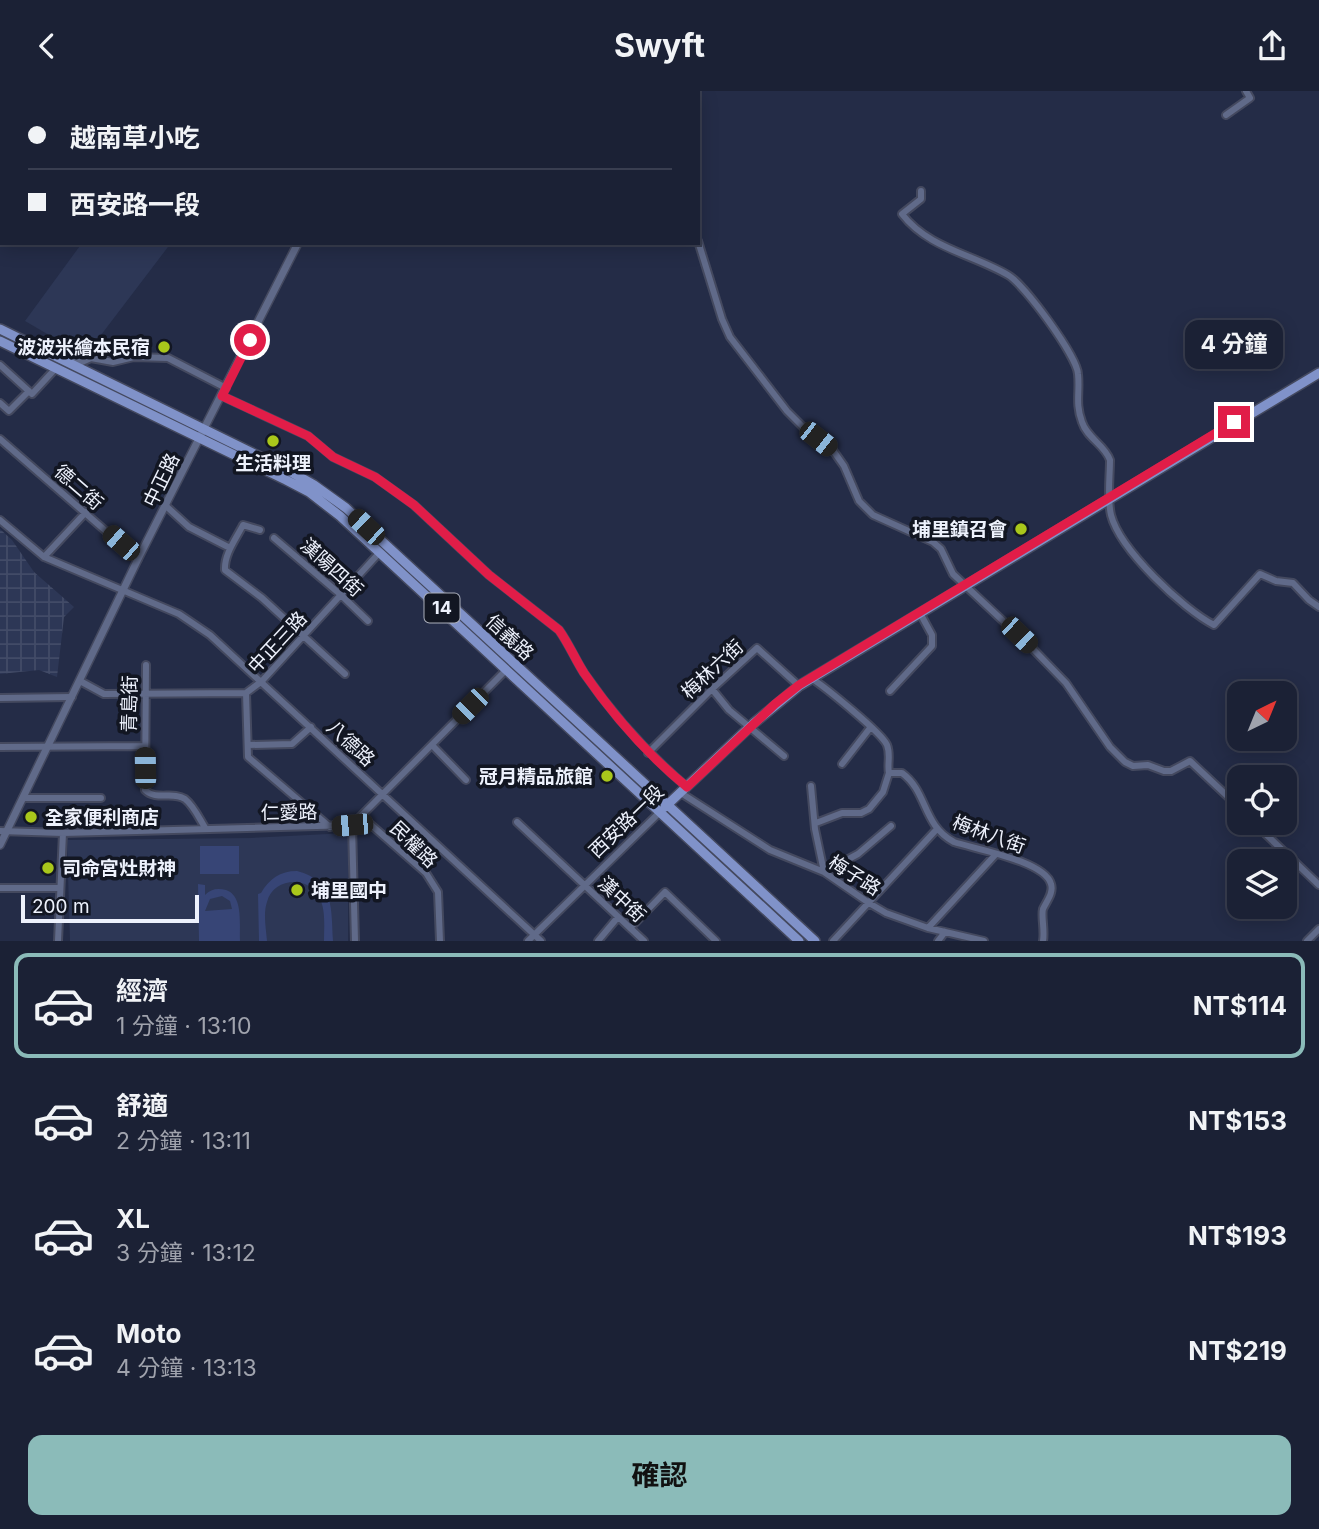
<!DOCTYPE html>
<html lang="zh-TW">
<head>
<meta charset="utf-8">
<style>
	:root { --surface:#1b2135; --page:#282e41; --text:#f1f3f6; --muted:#a0a3ad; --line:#393e50; --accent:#8bbbb9 }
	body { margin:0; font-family:Inter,"Noto Sans TC",sans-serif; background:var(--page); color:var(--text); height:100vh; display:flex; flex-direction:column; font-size:26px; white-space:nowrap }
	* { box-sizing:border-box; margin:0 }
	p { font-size:23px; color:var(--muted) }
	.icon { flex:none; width:38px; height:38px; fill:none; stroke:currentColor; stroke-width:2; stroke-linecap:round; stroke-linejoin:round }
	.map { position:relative; height:850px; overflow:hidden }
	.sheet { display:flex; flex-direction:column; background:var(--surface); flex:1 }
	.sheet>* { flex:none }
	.hud { position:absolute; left:0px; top:0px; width:700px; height:154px; box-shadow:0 4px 18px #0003,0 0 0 2px var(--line); display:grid; align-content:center; height:154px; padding:0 28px; background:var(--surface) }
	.needle { width:46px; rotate:43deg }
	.fabs { position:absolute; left:1227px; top:590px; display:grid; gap:14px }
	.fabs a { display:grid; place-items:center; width:70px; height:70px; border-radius:14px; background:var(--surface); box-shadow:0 4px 18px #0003,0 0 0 2px var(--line); font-size:35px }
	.scale { position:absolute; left:21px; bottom:18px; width:178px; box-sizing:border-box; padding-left:7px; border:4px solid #edf1fc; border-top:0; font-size:19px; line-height:24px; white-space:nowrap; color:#edf1fc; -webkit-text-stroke:5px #121622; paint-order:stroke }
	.end { position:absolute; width:32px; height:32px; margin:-16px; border:9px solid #e11d48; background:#fff; box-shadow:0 0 0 4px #fff }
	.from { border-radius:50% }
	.bubble { position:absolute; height:49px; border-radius:14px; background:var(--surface); box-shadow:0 4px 18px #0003,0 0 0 2px var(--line); font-size:23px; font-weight:700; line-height:49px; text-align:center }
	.car { position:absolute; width:21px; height:42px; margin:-21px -10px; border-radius:9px; box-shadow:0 0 5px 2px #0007; background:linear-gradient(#222 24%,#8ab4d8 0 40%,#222 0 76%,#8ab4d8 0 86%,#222 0) }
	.hud b { display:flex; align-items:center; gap:24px; height:66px; font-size:26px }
	.hud b+b { border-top:2px solid var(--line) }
	.hud i { width:18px; height:18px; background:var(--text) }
	ul { padding:12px 0 0; list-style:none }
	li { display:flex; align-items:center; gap:21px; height:105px; margin:0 14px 10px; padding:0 14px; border:4px solid transparent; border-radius:14px }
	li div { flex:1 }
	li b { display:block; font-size:26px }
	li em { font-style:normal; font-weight:700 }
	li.current { border-color:var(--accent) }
	li>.icon { width:63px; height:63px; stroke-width:1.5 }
	.cta { display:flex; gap:14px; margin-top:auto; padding:14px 28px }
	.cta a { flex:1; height:80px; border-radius:14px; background:var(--accent); color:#111; font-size:28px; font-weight:700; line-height:80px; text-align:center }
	header { display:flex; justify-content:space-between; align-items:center; height:91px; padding:0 28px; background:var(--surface); font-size:32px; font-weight:700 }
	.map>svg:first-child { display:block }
	.built { fill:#2d3756 }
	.industrial { fill:url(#industrial-grid) }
	.pitch { fill:#374576; fill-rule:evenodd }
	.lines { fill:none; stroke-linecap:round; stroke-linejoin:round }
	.minor-casing { stroke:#44495f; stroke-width:10 }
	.tertiary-casing { stroke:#44495f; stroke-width:10 }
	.primary-casing { stroke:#44495f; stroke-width:12 }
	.minor { stroke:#606a89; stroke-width:6 }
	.tertiary { stroke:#606a89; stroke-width:7 }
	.primary { stroke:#8092c9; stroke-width:9 }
	.route { stroke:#e11d48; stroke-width:9 }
	.poi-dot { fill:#a9c71b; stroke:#121622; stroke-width:2.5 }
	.labels { text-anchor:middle; stroke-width:7; stroke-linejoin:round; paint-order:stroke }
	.shield { fill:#121622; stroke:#abafbb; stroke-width:2 }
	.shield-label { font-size:18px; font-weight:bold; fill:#edf1fc }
	.poi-label { font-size:19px; font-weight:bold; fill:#edf1fc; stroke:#121622; text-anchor:end }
	.street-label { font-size:19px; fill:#edf1fc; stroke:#121622 }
</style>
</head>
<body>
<header><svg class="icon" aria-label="back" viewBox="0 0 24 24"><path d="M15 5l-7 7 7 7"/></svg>Swyft<svg class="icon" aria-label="share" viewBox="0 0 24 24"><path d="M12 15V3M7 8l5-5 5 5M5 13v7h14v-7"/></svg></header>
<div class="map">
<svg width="1319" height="850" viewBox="0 0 1319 850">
	<defs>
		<pattern id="industrial-grid" width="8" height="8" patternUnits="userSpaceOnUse" patternTransform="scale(1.75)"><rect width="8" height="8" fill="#2d3756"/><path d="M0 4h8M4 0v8" fill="none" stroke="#424b67"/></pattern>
	</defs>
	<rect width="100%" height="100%" fill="#242c47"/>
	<!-- built -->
	<path class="built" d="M82 152H171L85 265 25 230Z
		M348 742V850H70L67 749 251 747Z"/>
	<!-- industrial -->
	<path class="industrial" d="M0 438 12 449 34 481 74 516 64 526 57 586 39 579 0 583Z"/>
	<!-- pitch -->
	<path class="pitch" d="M200 755H239V783H200Z
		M297 780C335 790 331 818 333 850H324C324 836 326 818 319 806 308 784 273 787 267 811 263 822 266 838 267 850H259L258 803 261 802C269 788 280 780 297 780Z
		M198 793 205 794V804C211 798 217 797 226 799 244 805 239 835 240 850H199ZM222 805 230 810 232 818 205 820 210 808Z"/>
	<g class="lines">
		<defs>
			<path id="minor" d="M1226 24 1250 7 1246 0
				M921 100V108L902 123C928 157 972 163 1008 184 1024 193 1077 265 1078 283 1080 301 1075 312 1082 331 1087 347 1105 354 1110 369 1110 386 1107 407 1111 424 1120 459 1183 518 1214 534L1260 483 1276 490 1293 492 1309 509 1319 516
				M698 150 722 228 730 246 787 320 804 337 832 358 844 375 859 410 873 424 933 451 941 458 953 483 1034 559 1066 592 1110 656 1125 671 1133 675 1148 674 1164 680H1171L1190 670 1239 716
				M69 270 82 271 91 267 113 271 134 266 168 267 226 297
				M0 274 32 303 56 277
				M222 305 308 345 333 366 375 386 414 414 489 484 559 539C569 553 575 568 584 582 613 624 648 663 687 696
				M0 312 9 320 29 300
				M0 348 138 468
				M166 415 189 436 230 457
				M0 429 44 466 179 523 210 544 541 850
				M260 439 243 434C236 448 224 463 225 479L262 507 345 583
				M274 447 341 504 368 530
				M44 466 86 421
				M146 574 145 699C156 710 173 700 185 708 194 715 200 729 206 738
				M811 587C825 596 882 642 887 654 891 664 887 673 889 682H902C928 701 922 734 954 751 975 758 1045 770 1051 793 1054 802 1046 811 1043 818 1041 825 1045 839 1043 850
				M80 590 104 603 246 602 262 590 380 461
				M712 598 729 619 784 665
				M890 600 932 555V544L920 522
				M246 602 248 666 330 736
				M0 607 72 606
				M249 654 292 653 311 636
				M432 654 466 689
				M0 656 145 655
				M648 662 712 598 757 557 799 595
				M842 673 870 637
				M811 695 815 738 824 781 858 763 891 735
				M681 702 770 759 824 781 869 812 886 822 928 837 984 850
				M23 707H101
				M361 725 426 782 438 801 440 850
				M517 731 644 850
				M816 732 842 722H861L869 718 883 701 889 682
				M1254 732 1319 794
				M352 734 355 850
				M0 740 63 742 352 734 507 578
				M0 797H59
				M630 837 665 801 716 850
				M928 837 996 763
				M58 850 63 742
				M528 850 661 720
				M598 850 618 826
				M833 850 936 739
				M938 850 945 841
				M1307 850 1319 838"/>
			<path id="tertiary" d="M371 2V0
				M0 754 138 468 298 152"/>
			<path id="primary" d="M0 238 291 381 314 394 346 417 815 850
				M0 250 286 389 309 401 340 425 799 850
				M665 716 754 632 799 595 1319 282"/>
		</defs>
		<!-- minor casing -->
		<use href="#minor" class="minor-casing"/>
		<!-- tertiary casing -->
		<use href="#tertiary" class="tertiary-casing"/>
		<!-- primary casing -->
		<use href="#primary" class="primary-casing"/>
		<!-- minor -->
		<use href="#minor" class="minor"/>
		<!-- tertiary -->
		<use href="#tertiary" class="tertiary"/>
		<!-- primary -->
		<use href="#primary" class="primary"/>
	</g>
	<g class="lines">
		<!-- route -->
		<path class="route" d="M250 249 222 305 308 345 333 366 375 386 414 414 489 484 559 539C569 553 575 568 584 582 613 624 648 664 687 696L775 613 799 594 1234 331"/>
	</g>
	<!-- markers -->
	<g class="poi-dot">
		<circle cx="164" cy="256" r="7"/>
		<circle cx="273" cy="350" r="7"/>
		<circle cx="1021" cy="438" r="7"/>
		<circle cx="607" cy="685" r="7"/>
		<circle cx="31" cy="726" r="7"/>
		<circle cx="48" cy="777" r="7"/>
		<circle cx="297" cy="799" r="7"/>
	</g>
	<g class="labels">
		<!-- shield labels -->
		<rect class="shield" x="424.5" y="502.5" width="35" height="29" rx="5"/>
		<g class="shield-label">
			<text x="442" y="523">14</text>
		</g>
		<!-- poi labels -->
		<g class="poi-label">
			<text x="150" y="263">波波米繪本民宿</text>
			<text x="273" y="379" text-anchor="middle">生活料理</text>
			<text x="1007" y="445">埔里鎮召會</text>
			<text x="593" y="692">冠月精品旅館</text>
			<text x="45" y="733" text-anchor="start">全家便利商店</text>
			<text x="62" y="784" text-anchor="start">司命宮灶財神</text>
			<text x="311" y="806" text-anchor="start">埔里國中</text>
		</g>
		<!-- street labels -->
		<g class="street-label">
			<text transform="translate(161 389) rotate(-64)" y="7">中正路</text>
			<text transform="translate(79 396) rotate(41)" y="7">德二街</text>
			<text transform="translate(332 476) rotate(42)" y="7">漢陽四街</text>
			<text transform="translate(510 546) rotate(43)" y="7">信義路</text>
			<text transform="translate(277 551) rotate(-47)" y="7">中正三路</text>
			<text transform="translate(712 578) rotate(-43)" y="7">梅林六街</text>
			<text transform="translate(129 613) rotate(-89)" y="7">青島街</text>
			<text transform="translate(351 652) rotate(43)" y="7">八德路</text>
			<text transform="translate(289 721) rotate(-1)" y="7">仁愛路</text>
			<text transform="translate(626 730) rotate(-44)" y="7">西安路一段</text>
			<text transform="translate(989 743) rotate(20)" y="7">梅林八街</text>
			<text transform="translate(414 753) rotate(44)" y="7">民權路</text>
			<text transform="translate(855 784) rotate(32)" y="7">梅子路</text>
			<text transform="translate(622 808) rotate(43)" y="7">漢中街</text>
		</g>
	</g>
</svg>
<div class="fabs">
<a><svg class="needle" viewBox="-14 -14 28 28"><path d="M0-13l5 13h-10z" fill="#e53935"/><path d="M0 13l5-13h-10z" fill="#a0a3ad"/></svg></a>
<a><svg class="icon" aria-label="locate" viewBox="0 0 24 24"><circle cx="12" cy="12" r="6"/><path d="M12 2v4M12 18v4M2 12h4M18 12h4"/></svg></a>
<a><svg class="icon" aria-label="layers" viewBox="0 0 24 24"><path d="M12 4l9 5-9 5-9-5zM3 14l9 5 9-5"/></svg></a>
</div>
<div class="scale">200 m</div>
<i class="end from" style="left:250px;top:249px"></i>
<i class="end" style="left:1234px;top:331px"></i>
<div class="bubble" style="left:1185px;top:229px;width:98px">4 分鐘</div>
<i class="car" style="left:818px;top:348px;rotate:128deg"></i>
<i class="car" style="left:366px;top:436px;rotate:313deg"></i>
<i class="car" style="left:121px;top:452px;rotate:311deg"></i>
<i class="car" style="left:1019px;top:544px;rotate:134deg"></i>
<i class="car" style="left:470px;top:615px;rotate:225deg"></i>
<i class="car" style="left:145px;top:677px;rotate:359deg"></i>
<i class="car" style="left:352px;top:734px;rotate:265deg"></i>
<div class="hud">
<b><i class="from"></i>越南草小吃</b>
<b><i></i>西安路一段</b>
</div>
</div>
<section class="sheet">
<ul>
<li class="current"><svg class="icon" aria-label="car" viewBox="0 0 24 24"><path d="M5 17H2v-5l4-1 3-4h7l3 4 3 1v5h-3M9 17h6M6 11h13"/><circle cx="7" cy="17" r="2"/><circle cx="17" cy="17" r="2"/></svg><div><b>經濟</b><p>1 分鐘 · 13:10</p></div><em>NT$114</em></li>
<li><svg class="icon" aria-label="car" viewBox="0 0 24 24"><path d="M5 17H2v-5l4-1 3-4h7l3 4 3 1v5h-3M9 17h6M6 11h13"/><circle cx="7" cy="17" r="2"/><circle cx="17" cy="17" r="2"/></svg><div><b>舒適</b><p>2 分鐘 · 13:11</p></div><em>NT$153</em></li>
<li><svg class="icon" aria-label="car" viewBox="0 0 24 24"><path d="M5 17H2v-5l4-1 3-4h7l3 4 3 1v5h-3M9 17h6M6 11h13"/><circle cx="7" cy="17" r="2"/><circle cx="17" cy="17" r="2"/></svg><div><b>XL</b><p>3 分鐘 · 13:12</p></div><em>NT$193</em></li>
<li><svg class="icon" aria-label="car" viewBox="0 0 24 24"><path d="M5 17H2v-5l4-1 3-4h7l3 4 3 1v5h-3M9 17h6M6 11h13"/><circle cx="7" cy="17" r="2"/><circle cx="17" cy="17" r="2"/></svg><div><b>Moto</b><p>4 分鐘 · 13:13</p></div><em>NT$219</em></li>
</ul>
<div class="cta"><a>確認</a></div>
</section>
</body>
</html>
